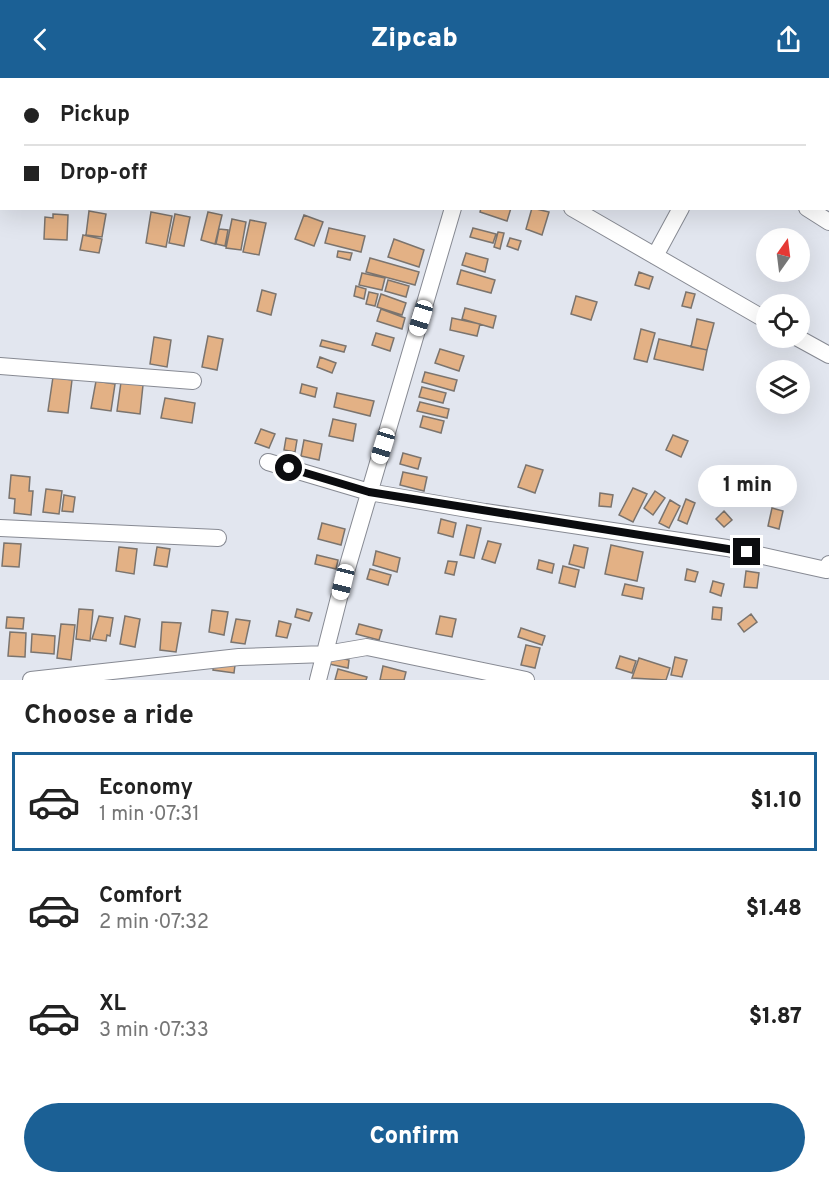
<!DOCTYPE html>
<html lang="en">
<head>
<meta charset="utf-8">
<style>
	:root { --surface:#fff; --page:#f6f6f6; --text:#222; --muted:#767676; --line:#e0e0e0; --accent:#1b6095 }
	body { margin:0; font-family:Overpass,sans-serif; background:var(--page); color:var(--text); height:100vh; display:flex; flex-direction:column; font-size:22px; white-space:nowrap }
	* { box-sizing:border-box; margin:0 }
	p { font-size:20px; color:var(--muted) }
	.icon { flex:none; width:33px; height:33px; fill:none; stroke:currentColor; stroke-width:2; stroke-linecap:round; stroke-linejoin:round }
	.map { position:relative; height:602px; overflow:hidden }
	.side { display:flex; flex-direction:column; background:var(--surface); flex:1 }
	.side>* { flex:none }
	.banner { position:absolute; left:0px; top:0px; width:830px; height:132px; box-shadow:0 6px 24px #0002; display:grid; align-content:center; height:132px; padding:0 24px; background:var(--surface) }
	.needle { width:39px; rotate:14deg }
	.fabs { position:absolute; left:756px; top:150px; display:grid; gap:12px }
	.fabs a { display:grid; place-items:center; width:54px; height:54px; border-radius:50%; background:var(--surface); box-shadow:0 6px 24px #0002; font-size:30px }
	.end { position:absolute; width:27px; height:27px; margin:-14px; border:8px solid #0b0c0f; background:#fff; box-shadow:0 0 0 3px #fff }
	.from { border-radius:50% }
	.bubble { position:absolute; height:42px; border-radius:21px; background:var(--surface); box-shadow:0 6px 24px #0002; font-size:20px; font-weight:800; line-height:42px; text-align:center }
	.car { position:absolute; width:18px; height:36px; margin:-18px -9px; border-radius:8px; box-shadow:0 0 4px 2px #0007; background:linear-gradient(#fff 24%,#345 0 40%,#fff 0 76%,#345 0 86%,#fff 0) }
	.banner b { display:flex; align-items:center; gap:21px; height:57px; font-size:22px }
	.banner b+b { border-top:2px solid var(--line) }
	.banner i { width:15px; height:15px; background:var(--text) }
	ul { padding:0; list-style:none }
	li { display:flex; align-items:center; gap:18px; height:99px; margin:0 12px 9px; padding:0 12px; border:3px solid transparent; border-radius:0px }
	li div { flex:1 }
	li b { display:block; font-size:22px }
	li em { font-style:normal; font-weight:800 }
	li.selected { border-color:var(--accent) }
	li>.icon { width:54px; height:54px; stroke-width:1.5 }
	h2 { padding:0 24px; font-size:27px; line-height:72px }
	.action { display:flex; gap:12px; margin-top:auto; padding:12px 24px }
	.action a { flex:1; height:69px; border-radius:36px; background:var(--accent); color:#fff; font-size:24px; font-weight:800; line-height:69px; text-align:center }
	header { display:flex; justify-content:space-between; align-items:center; height:78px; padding:0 24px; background:var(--accent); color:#fff; font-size:27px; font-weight:800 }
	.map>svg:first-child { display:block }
	.building { fill:#e3b185; stroke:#7b746e; stroke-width:1.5 }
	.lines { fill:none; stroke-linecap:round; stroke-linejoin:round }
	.street-casing { stroke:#878a93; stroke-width:18 }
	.street { stroke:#fff; stroke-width:16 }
	.route { stroke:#0b0c0f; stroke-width:8 }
</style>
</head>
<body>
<header><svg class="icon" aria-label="back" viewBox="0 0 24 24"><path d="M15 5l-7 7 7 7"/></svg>Zipcab<svg class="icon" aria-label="share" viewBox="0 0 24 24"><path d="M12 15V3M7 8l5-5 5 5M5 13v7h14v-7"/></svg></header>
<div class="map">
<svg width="829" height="602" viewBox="0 0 829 602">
	<rect width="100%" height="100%" fill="#e2e6ef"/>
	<!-- building -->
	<path class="building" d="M481 130H511L507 143 480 134Z
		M532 130 549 134 542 157 526 151Z
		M89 133 106 136 102 159 86 157Z
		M151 134 172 138 166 169 146 165Z
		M208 134 222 137 215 166 201 162Z
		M53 136 68 137 67 162 44 161 45 139 53 140Z
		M175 136 190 139 184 168 169 165Z
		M304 137 323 144 314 168 295 161Z
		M232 141 246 144 241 172 226 170Z
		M250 142 266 145 259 177 243 174Z
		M329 150 365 158 361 174 325 165Z
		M473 150 496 156 493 165 470 159Z
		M219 151 228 152 225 168 216 166Z
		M498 154 504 155 500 171 494 169Z
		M83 157 102 161 99 175 80 172Z
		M510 160 521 163 518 172 507 168Z
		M394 161 424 172 419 189 388 179Z
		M338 173 352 175 350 182 337 179Z
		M466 175 488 181 485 194 462 187Z
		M370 180 419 194 415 207 366 194Z
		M461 192 495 202 491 215 457 206Z
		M639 194 653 199 649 211 635 207Z
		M362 195 385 200 382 212 359 207Z
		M388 202 409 208 406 219 385 213Z
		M356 208 366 211 364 221 354 218Z
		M262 212 276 216 271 237 257 233Z
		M369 214 378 216 375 228 366 226Z
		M686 214 695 216 691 230 682 228Z
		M381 216 406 225 402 237 377 229Z
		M576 218 597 224 591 242 571 236Z
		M465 230 496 238 493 250 462 241Z
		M381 231 405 240 402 251 377 243Z
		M452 240 480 246 477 258 450 252Z
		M697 241 714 245 707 272 691 269Z
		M641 251 655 255 647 284 634 281Z
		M376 255 394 260 390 273 372 267Z
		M208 258 223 261 217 292 202 289Z
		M154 259 171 262 167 289 150 286Z
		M659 261 707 272 703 292 654 281Z
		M322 262 346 268 344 274 320 268Z
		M440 271 464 278 459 293 435 285Z
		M320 279 336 285 332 295 317 289Z
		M425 294 457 302 454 313 422 304Z
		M53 299 72 302 68 335 48 333Z
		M96 303 115 306 111 333 91 330Z
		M121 304 143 307 140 336 117 333Z
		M302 306 317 310 315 319 300 315Z
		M422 309 446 315 443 325 419 319Z
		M337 315 374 323 370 338 334 329Z
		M165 320 195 325 192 345 161 340Z
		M420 324 449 331 447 340 417 333Z
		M423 338 444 343 441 355 420 349Z
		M333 341 356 346 353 363 329 358Z
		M261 351 275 356 269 370 255 365Z
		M673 357 688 363 681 379 666 372Z
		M286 360 297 362 295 374 284 372Z
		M304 362 322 366 319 382 301 378Z
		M403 375 421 380 418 391 400 386Z
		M526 387 543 392 535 415 518 409Z
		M403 394 427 399 424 413 400 407Z
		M11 397 30 399 29 413H33L31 437 14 435 15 421 9 420Z
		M633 410 647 416 633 444 619 437Z
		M46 411 62 413 59 436 43 434Z
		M655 413 665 420 653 437 644 430Z
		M600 415 613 417 611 429 599 428Z
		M64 417 75 419 73 434 62 433Z
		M686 421 695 425 687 446 678 442Z
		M670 422 680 428 669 450 659 445Z
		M772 430 783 433 779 451 768 448Z
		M724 433 732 442 724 449 716 441Z
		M441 441 456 445 453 459 438 455Z
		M322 445 345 451 341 467 318 461Z
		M467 447 481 450 474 480 460 477Z
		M488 463 501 466 495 485 482 481Z
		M4 465 21 466 19 489 2 488Z
		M574 467 588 470 584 490 569 486Z
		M611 467 643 474 637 503 605 496Z
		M119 469 137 471 134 496 116 493Z
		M157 469 170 471 167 489 154 487Z
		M376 473 400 480 397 494 373 487Z
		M317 477 338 482 336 491 315 486Z
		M539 482 554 486 552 495 537 491Z
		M448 483 457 484 454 497 445 495Z
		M563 488 579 492 575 509 559 505Z
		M370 491 391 497 388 507 367 501Z
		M687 491 698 494 695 504 685 502Z
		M746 493 759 495 757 510 744 509Z
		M713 503 724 506 721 518 710 514Z
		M625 506 644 510 642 521 622 517Z
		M713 529 722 530 721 542 712 541Z
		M79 531 93 532 90 563 76 561Z
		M297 531 312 535 309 543 295 539Z
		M212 532 228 534 224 557 209 554Z
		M751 536 757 544 744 554 738 546Z
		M99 538 113 540 110 558 107 557 106 563 92 561Z
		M125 538 140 541 135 569 120 566Z
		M440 538 456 541 452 559 436 556Z
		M7 539 24 540 23 551 6 550Z
		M236 541 250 543 245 566 231 564Z
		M279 543 291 546 287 560 276 558Z
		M162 544 181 545 176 574 160 572Z
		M61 546 75 547 71 582 57 580Z
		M359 546 382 552 379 562 356 556Z
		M521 550 545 558 542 567 518 559Z
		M10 554 26 555 25 579 8 578Z
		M32 556 55 558 54 576 31 574Z
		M526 567 540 570 535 590 521 587Z
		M331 578 349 582 348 590 329 586Z
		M620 578 636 583 632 595 616 590Z
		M675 579 687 582 682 599 671 597Z
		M639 580 670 590 666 602 632 600Z
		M214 584 235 587 234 595 213 592Z
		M383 588 406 594 404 602H380Z
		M338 591 367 599 366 602H335Z"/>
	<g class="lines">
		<defs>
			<path id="street" d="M343 0 345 2
				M581 0 584 2
				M814 0 817 2
				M485 2V0
				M749 2V0
				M828 8H829
				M0 108H2
				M572 130 766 242
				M807 130 829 144
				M655 178 681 130
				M798 260 829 277
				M0 288 193 303
				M268 384 369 414 485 434 727 470 826 492 829 486
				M0 450 218 460
				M31 602 239 579 326 576 367 569 526 602
				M318 602 343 504 453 130"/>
		</defs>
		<!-- street casing -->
		<use href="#street" class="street-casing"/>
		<!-- street -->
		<use href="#street" class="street"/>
	</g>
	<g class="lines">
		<!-- route -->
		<path class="route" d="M289 390 369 414 747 474"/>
	</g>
</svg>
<div class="fabs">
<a><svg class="needle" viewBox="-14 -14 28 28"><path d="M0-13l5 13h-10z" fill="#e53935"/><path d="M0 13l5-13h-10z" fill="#767676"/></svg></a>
<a><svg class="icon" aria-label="locate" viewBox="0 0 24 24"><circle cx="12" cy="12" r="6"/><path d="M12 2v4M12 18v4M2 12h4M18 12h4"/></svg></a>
<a><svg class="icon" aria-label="layers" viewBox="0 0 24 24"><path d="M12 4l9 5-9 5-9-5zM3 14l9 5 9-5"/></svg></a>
</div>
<i class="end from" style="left:289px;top:390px"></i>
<i class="end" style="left:747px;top:474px"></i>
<div class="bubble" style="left:698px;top:387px;width:99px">1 min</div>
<i class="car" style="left:421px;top:240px;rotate:197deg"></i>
<i class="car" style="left:383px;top:368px;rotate:197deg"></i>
<i class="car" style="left:343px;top:504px;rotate:194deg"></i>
<div class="banner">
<b><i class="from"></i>Pickup</b>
<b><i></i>Drop-off</b>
</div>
</div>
<section class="side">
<h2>Choose a ride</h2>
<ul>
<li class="selected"><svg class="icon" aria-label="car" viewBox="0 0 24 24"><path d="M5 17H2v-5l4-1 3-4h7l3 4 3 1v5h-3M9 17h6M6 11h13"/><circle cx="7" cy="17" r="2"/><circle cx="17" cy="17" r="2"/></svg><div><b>Economy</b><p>1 min · 07:31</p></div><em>$1.10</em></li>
<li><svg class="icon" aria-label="car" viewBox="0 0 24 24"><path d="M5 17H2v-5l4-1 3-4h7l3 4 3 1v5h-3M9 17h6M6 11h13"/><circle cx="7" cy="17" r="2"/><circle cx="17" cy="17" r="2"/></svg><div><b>Comfort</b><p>2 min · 07:32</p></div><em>$1.48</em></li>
<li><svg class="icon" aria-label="car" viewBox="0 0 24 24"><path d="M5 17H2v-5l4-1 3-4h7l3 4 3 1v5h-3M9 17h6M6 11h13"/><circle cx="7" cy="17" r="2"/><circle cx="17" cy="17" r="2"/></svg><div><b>XL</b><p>3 min · 07:33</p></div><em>$1.87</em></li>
</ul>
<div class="action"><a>Confirm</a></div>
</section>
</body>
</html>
